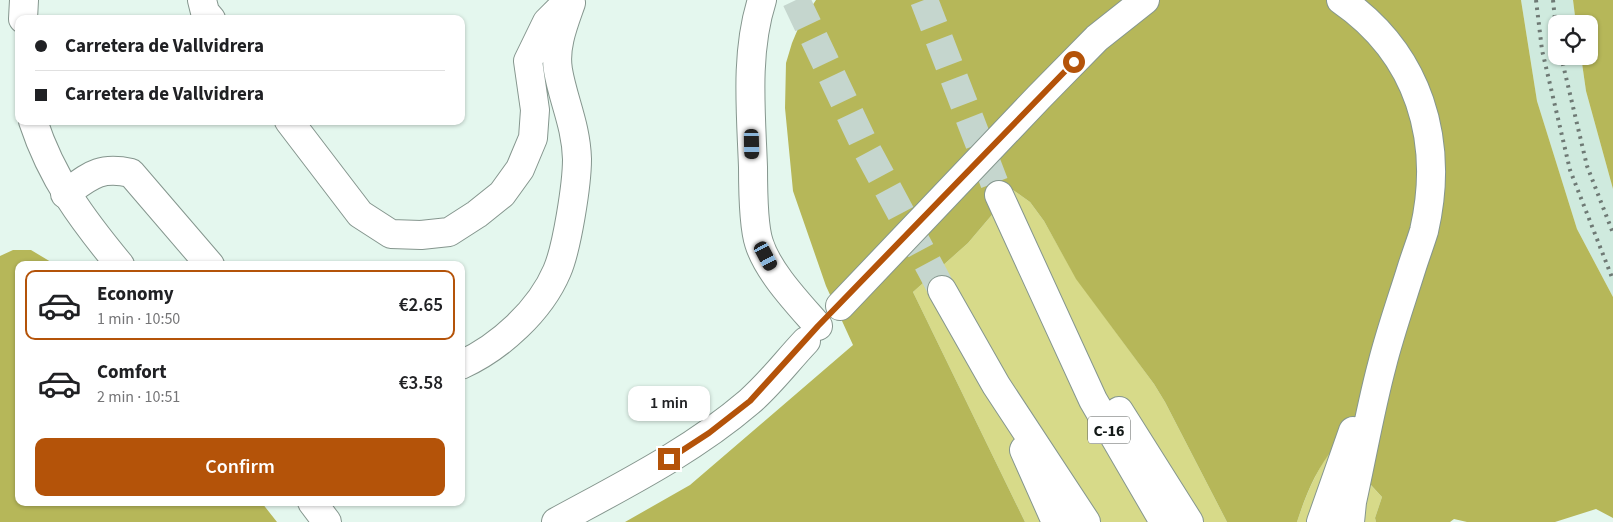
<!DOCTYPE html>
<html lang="en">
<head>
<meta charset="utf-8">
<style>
	:root { --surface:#fff; --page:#f2f2f2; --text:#202124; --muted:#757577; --line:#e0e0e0; --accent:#b45309 }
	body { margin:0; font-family:"Source Sans 3",sans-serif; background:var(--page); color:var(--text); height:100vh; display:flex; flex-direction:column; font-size:19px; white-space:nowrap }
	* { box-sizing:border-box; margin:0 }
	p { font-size:16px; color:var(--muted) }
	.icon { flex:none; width:28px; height:28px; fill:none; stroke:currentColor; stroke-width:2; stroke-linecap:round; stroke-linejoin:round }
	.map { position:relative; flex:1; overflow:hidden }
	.details { position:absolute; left:15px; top:261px; width:450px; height:245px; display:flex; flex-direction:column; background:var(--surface); border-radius:10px; box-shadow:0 1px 4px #0004 }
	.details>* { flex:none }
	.top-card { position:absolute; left:15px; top:15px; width:450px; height:110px; border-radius:10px; box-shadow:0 1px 4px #0004; display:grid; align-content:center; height:110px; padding:0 20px; background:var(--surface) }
	.buttons { position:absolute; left:1548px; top:15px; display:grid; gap:10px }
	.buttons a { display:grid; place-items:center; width:50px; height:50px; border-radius:10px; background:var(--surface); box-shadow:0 1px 4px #0004; font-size:25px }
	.end { position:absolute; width:22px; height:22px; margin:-11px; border:6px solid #b45309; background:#fff; box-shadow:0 0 0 2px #fff }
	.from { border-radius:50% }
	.bubble { position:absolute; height:35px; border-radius:10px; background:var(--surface); box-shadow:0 1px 4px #0004; font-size:16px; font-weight:600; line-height:35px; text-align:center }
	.car { position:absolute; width:15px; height:30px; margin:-15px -8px; border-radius:6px; box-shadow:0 0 4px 1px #0007; background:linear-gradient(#222 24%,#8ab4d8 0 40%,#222 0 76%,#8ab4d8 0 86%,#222 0) }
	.top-card b { display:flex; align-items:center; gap:18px; height:48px; font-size:19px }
	.top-card b+b { border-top:1px solid var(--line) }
	.top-card i { width:12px; height:12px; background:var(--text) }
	ul { padding:9px 0 0; list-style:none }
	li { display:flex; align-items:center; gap:15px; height:70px; margin:0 10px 8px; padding:0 10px; border:2px solid transparent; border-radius:10px }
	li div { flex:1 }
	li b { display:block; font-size:19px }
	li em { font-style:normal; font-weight:600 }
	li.selected { border-color:var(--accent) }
	li>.icon { width:45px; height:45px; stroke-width:1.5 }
	.cta { display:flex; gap:10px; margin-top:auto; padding:10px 20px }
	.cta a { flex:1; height:58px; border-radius:10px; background:var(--accent); color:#fff; font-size:20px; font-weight:600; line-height:58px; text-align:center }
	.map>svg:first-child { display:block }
	.built { fill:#cfeade }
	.green { fill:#d7da89 }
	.forest { fill:#b6b759 }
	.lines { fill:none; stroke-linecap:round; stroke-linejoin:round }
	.highway-tunnel { stroke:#c5d6ce; stroke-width:28; stroke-dasharray:28 14; stroke-linecap:butt }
	.minor-casing { stroke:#85968e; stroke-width:30 }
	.major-casing { stroke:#85968e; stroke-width:30 }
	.highway-casing { stroke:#85968e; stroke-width:30 }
	.minor { stroke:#fff; stroke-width:28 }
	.major { stroke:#fff; stroke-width:28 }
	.highway { stroke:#fff; stroke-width:28 }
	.rail { stroke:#6e7974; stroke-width:4; stroke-dasharray:2.5 5; stroke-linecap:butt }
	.route { stroke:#b45309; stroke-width:6 }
	.labels { text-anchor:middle; stroke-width:4; stroke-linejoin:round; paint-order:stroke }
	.shield { fill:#fff; stroke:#5a5f5d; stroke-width:1 }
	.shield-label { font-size:16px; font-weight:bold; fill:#141a18 }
</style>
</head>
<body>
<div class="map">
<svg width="1613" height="522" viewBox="0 0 1613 522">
	<rect width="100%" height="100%" fill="#e4f7ee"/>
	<!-- built -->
	<path class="built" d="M1521 0H1573L1576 24H1556V56H1581L1586 91 1613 189V297L1577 229 1537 101Z"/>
	<!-- green -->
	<path class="green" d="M1013 190 1030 202 1044 221 1076 278 1154 384 1165 402 1227 522H1025L913 292 968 243Z
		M1334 446 1382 497 1375 518 1376 522H1297C1306 494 1317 469 1334 446Z"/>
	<!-- forest -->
	<path class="forest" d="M816 0H1521L1537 101 1577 229 1613 297V518L1596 509 1555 522H1467L1454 519 1450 522H1376L1375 518 1382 497 1335 446C1316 470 1306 494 1297 522H1227L1165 402 1154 384 1076 279 1044 221 1030 202 1013 190 968 243 913 292 1025 522H625L690 485 853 345 826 286 793 191 785 108 786 63 792 43 800 24Z
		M1573 0H1613V189L1586 91 1581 56H1589V24H1576Z
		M13 250H31L56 265H19V502L262 503 277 522H0V256Z"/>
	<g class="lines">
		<!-- highway-tunnel -->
		<path class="highway-tunnel" d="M796 0 866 148 942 290
			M924 0 999 195"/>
		<defs>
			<path id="minor" d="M202 0 205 12 211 19
				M762 0C745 53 751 112 753 167 753 187 753 225 759 243 768 272 798 303 818 326
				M289 121 360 214 391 234 421 235 449 232 477 214 502 194 520 169 533 138 535 110 528 61 547 22 569 0
				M65 194C90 176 99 166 131 173L210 265
				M461 365C500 347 540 311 557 271 567 248 577 184 577 159 576 125 563 100 558 70 554 47 564 23 571 3"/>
			<path id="major" d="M1341 0C1419 54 1445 140 1424 231 1420 244 1415 257 1411 270 1401 302 1390 333 1382 365 1370 410 1362 457 1352 502L1350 522
				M23 19 24 0
				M33 121C52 179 82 219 120 265
				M840 306 1039 97 1097 38 1145 0
				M312 502 327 522
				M556 522C622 486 692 451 749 402 770 384 787 361 806 341
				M1321 522 1353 431"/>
			<path id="highway" d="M999 195 1093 400 1164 522
				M942 290 996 385 1086 522
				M1119 411 1189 522
				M1024 450 1056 522"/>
		</defs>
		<!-- minor casing -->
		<use href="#minor" class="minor-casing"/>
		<!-- major casing -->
		<use href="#major" class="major-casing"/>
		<!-- highway casing -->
		<use href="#highway" class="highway-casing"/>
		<!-- minor -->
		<use href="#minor" class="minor"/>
		<!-- major -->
		<use href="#major" class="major"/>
		<!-- highway -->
		<use href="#highway" class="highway"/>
		<!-- rail -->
		<path class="rail" d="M1536 0 1542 50 1570 170 1613 280
			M1553 0 1556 29
			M1561 56 1587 166 1613 233"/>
	</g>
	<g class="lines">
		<!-- route -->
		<path class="route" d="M669 459 709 433 750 401 818 326 1074 62"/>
	</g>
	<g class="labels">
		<!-- shield labels -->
		<rect class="shield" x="1088" y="416.5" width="42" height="27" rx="4"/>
		<g class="shield-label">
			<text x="1109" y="436">C-16</text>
		</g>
	</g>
</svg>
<div class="buttons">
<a><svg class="icon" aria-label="locate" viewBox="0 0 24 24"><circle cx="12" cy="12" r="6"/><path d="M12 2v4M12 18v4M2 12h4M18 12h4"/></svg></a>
</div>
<i class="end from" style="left:1074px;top:62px"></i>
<i class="end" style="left:669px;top:459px"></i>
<div class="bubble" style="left:628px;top:386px;width:82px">1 min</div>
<i class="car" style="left:752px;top:144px;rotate:179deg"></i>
<i class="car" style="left:766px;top:256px;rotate:152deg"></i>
<div class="top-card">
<b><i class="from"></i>Carretera de Vallvidrera</b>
<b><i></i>Carretera de Vallvidrera</b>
</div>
<section class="details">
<ul>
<li class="selected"><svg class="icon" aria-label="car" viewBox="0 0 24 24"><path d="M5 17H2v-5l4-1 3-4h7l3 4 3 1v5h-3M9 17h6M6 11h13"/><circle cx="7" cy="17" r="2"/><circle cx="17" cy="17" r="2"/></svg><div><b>Economy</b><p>1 min · 10:50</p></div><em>€2.65</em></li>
<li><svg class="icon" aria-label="car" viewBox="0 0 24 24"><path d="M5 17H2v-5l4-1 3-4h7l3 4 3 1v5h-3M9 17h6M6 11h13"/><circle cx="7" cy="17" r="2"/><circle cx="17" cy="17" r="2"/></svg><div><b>Comfort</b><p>2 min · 10:51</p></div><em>€3.58</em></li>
</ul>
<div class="cta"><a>Confirm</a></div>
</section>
</div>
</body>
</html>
